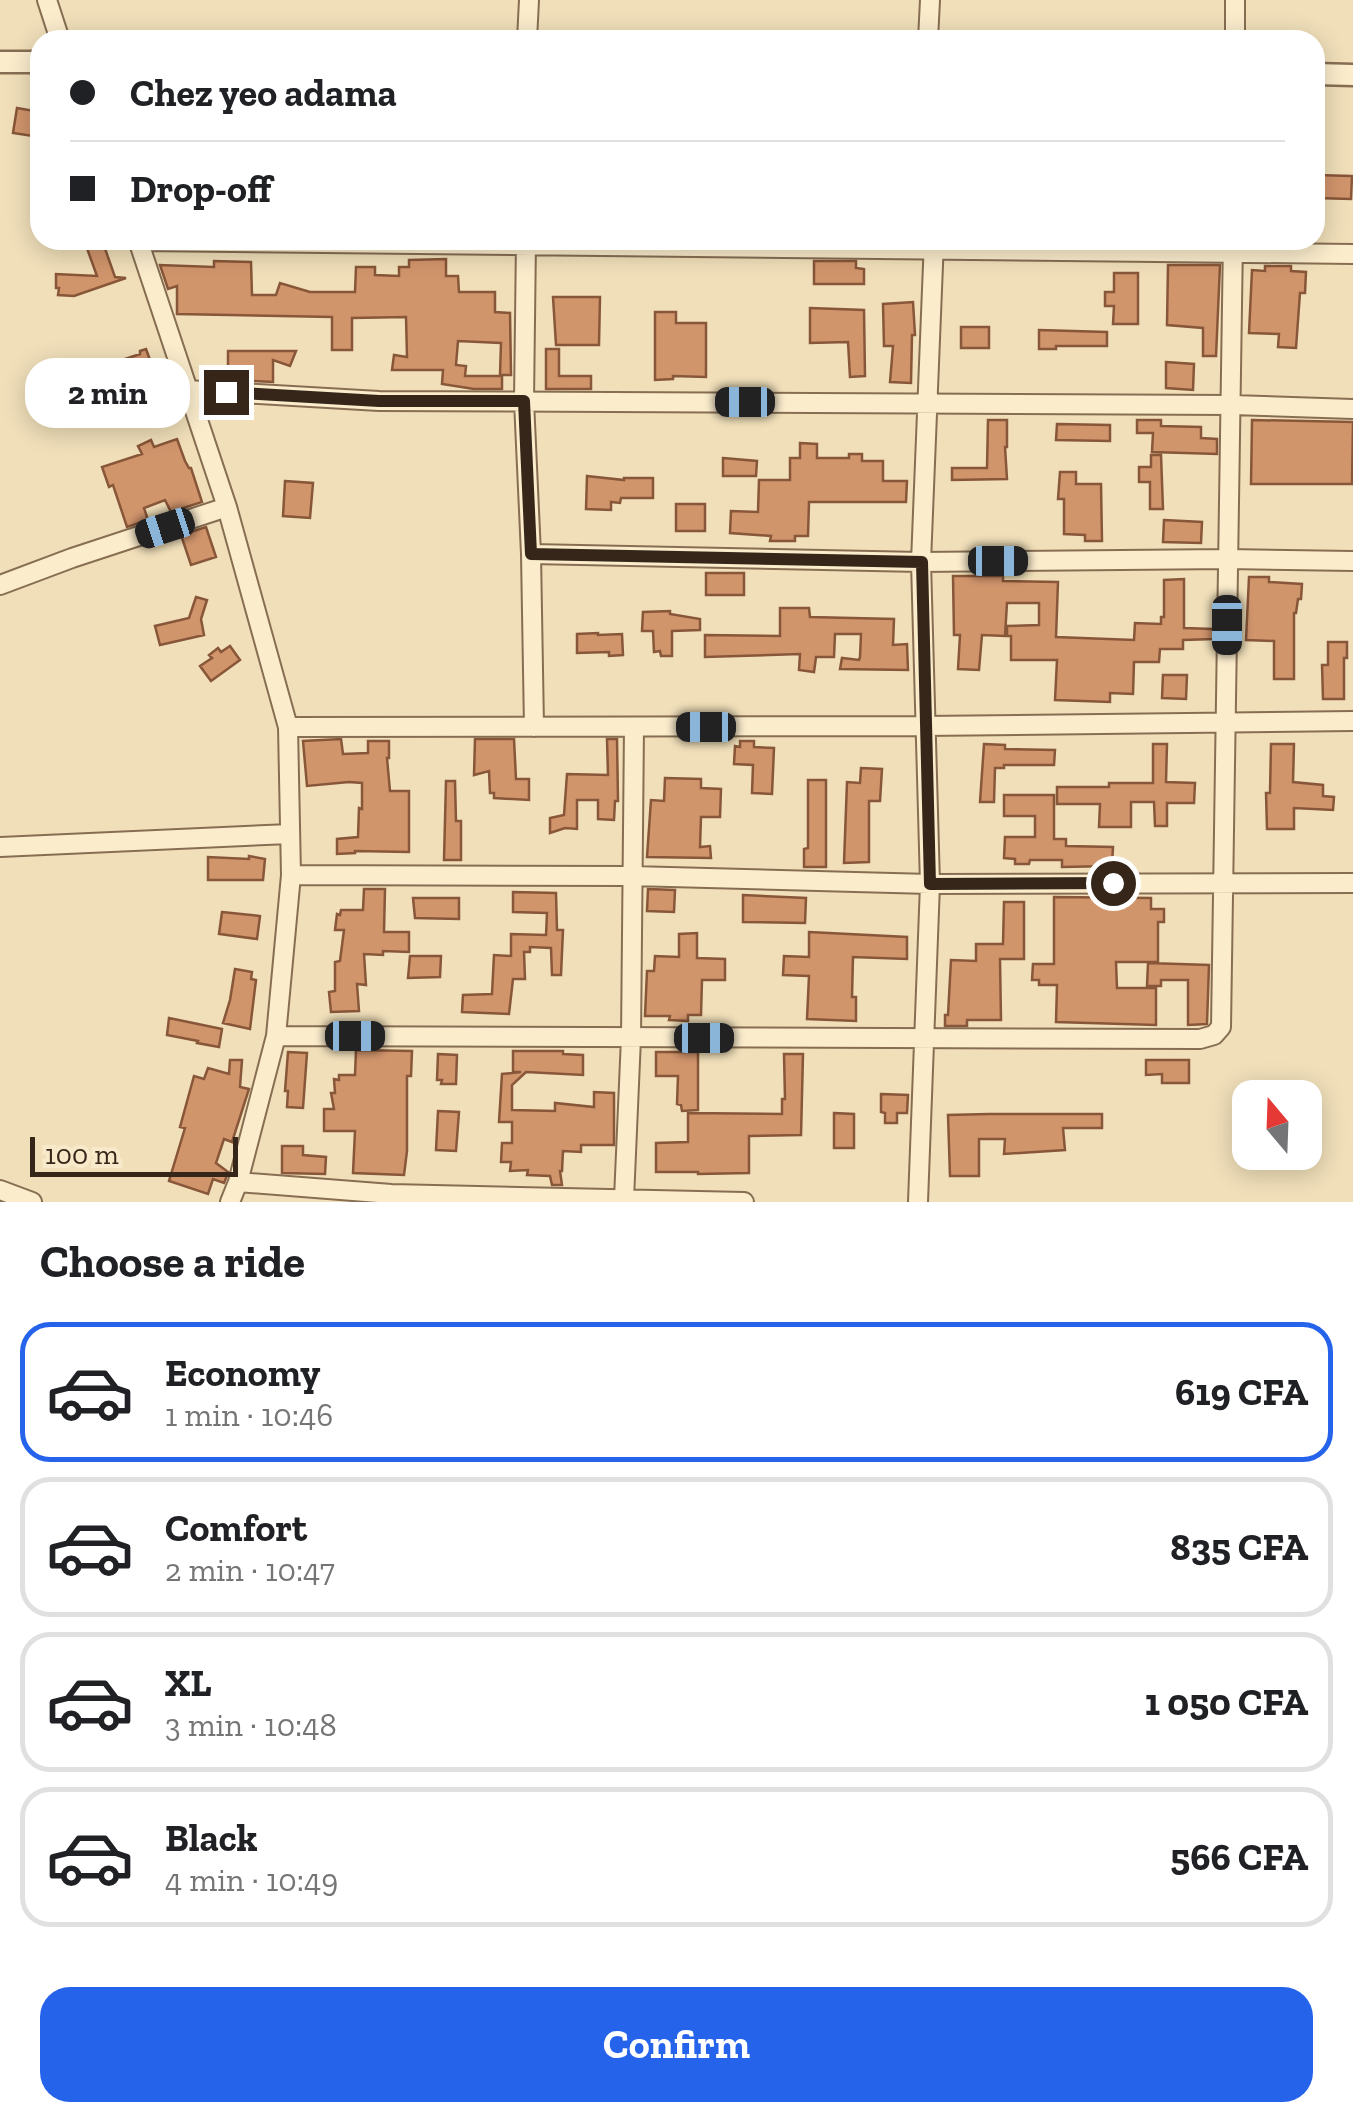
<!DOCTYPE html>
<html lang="en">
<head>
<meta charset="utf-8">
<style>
	:root { --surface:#fff; --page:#f2f2f2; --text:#202124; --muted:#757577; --line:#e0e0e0; --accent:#2563eb }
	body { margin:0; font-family:"Zilla Slab",serif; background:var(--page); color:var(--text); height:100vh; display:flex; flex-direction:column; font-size:38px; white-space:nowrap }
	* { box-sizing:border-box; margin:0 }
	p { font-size:32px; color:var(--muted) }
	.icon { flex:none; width:55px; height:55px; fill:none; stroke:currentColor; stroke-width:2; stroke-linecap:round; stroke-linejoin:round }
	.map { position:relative; height:1202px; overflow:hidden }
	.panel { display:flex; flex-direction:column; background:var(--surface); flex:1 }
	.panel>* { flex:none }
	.top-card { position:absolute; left:30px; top:30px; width:1295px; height:220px; border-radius:30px; box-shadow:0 5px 25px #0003; display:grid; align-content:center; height:220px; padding:0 40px; background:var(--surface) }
	.needle { width:65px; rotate:341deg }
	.fabs { position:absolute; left:1232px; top:1080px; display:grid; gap:20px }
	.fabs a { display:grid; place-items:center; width:90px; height:90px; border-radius:20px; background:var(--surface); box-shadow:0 5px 25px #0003; font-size:50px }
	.scale { position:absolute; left:30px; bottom:25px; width:208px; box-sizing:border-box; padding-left:10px; border:5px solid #352619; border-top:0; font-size:28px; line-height:35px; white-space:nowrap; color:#352619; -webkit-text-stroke:8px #f7e9c9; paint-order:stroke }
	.end { position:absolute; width:45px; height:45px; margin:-22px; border:12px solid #352619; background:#fff; box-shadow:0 0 0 5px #fff }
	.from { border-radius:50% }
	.bubble { position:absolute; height:70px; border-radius:30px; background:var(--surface); box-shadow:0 5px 25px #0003; font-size:32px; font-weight:800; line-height:70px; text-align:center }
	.car { position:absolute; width:30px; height:60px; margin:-30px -15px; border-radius:12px; box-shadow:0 0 8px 2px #0007; background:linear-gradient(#222 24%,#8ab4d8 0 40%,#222 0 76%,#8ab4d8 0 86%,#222 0) }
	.top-card b { display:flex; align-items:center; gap:35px; height:95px; font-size:38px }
	.top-card b+b { border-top:2px solid var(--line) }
	.top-card i { width:25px; height:25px; background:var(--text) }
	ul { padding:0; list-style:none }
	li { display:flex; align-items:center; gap:30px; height:140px; margin:0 20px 15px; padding:0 20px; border:5px solid var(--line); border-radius:30px }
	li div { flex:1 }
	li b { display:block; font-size:38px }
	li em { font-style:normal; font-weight:800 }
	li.selected { border-color:var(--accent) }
	li>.icon { width:90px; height:90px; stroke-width:1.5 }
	h2 { padding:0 40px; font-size:45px; line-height:120px }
	.action { display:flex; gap:20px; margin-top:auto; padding:20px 40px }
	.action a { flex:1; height:115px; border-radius:30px; background:var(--accent); color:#fff; font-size:40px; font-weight:800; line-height:115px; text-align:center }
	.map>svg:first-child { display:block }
	.building { fill:#d1956c; stroke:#885638; stroke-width:2.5 }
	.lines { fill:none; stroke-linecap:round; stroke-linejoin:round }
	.minor-casing { stroke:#876e53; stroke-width:22 }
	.tertiary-casing { stroke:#876e53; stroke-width:25 }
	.minor { stroke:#fbeccc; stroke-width:18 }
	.tertiary { stroke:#fbeccc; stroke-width:20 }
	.route { stroke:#352619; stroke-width:12 }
</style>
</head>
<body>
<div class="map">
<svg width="1353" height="1202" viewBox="0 0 1353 1202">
	<rect width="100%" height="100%" fill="#f0dfb9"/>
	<!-- building -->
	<path class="building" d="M17 108 40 112V137L13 133Z
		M1315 175 1352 176 1351 199 1315 198Z
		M84 240H102L115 277 126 278 74 296 58 295 59 288H56V274L97 276Z
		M446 259V276H458L459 292H495V312L510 313 511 375H500L501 343 458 341 456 365 466 366 465 376H502V389H474L442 384 443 370H392L394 355 407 357 406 317 352 318V350H332V317L177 314V286L168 289 160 265 214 267V261L251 262 252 295H276L280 283 310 292H355L356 267H375V275L399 276V267H409V260Z
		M814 261H856V268L864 269V284H814Z
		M1168 265H1220L1216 356H1203V328L1167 325Z
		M1265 266H1291V271L1306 272 1305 293H1300L1296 348 1278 347 1279 334 1249 333 1252 270 1265 271Z
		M1114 273H1138V324H1113L1114 306H1105V292H1114Z
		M553 297H600L599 345H556Z
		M913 302 915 335H912L911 383 890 382 893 346H884L883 304Z
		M810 308 864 310 865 376 850 377 848 342 810 343Z
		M655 312H676V323H706V377L673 376V379L655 380Z
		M961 327H989V348H961Z
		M1039 330 1107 332V346H1056V349H1039Z
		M146 349 157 379 159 378 162 394 149 397 144 374 142 375 139 367 90 384 86 372 140 354V351Z
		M546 349H559V376H591V389H546Z
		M228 351H296L290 366 273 360V382L252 381V379H228Z
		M1166 362 1194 364 1193 390 1166 388Z
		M988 420H1007V447H1005L1007 479 952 480V468H987Z
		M1137 420H1161V426L1201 427V438L1217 439V454L1152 452 1153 433H1137Z
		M1252 420 1353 422 1352 484H1251Z
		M1057 424 1110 425V441L1056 440Z
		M177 439 185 461 189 468H191L202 502 171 512 165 500 144 508 148 520 127 527 113 485 109 487 102 467 142 454 138 446 151 440 154 447Z
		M800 443 817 444V458H849V454H862V461H883V481H907L906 502H809L808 536H795V541H770L771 536 730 533 731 511 758 512 759 480H790V458H800Z
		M1151 455H1161L1163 509H1150V482H1139V467H1151Z
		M723 458 757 461 756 476H723Z
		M1060 472H1076V484H1101L1102 541H1085V535L1064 534V499H1058Z
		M587 476 624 480V478H653V498H621L620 503 611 502V510L586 509Z
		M285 481 313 483 310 518 283 516Z
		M676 504H705V531H676Z
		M1164 520 1202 522 1201 543 1163 542Z
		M206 527 216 557 191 565 181 535Z
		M706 573H744V595H706Z
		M953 576H1003V581L1058 582 1056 637 1134 640 1135 623 1161 624V617H1164V580L1184 579V628L1213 629 1214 639 1183 640V649H1160L1159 662H1134L1133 694 1110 693V702L1055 700 1057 660H1011V636H1007V626L1039 625V603H1007L1005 636 982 635 979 670 958 669 960 635H954Z
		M1249 577H1269V582L1302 584 1301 599H1298L1296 613H1294V679H1274V641L1246 640Z
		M196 597 207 600 201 619 204 635 160 645 155 626 189 618Z
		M780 608H809L810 617 894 619 893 645 907 644 908 670 840 669 842 658 859 660 860 657 861 634H835L834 657H816L814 672 799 670 800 654 705 657V635L780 636Z
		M670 611V614L700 619V630L672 631V656H661L660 651 654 652 653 631H642L643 612Z
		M598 633V635L622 634 623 655 609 656V652L577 653V634Z
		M1328 642H1347V658H1344V699H1323L1322 665H1328Z
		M230 646 240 660 211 681 200 666 212 658 209 655 218 648 221 652Z
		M1163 675H1187L1186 699 1162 698Z
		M341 739 343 754 368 753V741H389V758H387L390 791H409V852L355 851V853L337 854V839L358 837 359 808 362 809V783L349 782 307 786 303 741Z
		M475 739H514L516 779H529V800L494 798V793H490L489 771 474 775Z
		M607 739H617L618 801H615L614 820 598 819V800H577V829L565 828 550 833V818L564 815 567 774 608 775Z
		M740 741H754V747L774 748 772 794 752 793 753 765 734 764 735 746 740 747Z
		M984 744 1005 745V749L1055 750 1054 765H1004V768H995L994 802H980Z
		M1153 744H1167L1166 782 1195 783 1194 803H1167V826H1155L1154 802H1131V827H1099L1100 804H1057V787H1109V783H1153Z
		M1271 744H1294L1293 782 1323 785V796L1334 797 1333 810 1294 808V829H1267L1266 793H1270Z
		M861 768 882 769 880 801H869V862L844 863 847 782 860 783Z
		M665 778 701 779V788L721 789 720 817H701L700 847 710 846 711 858 647 857 651 800 664 801Z
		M808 780H826V867H804V849L808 848Z
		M446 781H455L456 821H461V860H444Z
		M1004 795H1054V839H1066V846L1113 847 1112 866 1062 867V860H1030L1029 864H1015V859L1004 858 1005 837H1035V816H1004Z
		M249 856 265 859 263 880H208V857L249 859Z
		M364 889H385L384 932H409V952L383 951V955L364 954 366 985 357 984 359 1011 331 1012 329 992 335 991V962L340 961 344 930H335L337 914 340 915 341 910H363Z
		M648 889 675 890 674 912 647 911Z
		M513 892 556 893 557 930H563L561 975H552L551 948 530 947V952H524L525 979H513L509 1014 462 1012 463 995 492 994 494 955 511 956V934L546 935 547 913 513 912Z
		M743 895 806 898 805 923 743 922Z
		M1054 897 1151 898V909H1164V922H1158V962H1116L1117 988H1156V1025L1056 1022 1057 985H1039V980H1032L1033 964H1054Z
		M413 898H459V919L415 918Z
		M1004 902H1024V959H1000L1001 1020H967V1026H945V1015H948L951 960 976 961V944H1003Z
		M222 912 260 916 257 939 219 934Z
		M809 932 907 937V959L853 957 852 997H856V1021L807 1019 809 976 783 975 784 956 809 957Z
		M697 933V958L725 959V980H702L701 1015H688V1021L669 1020 670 1016H645L647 971H654L655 956 679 957V934Z
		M410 956H441L440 977 408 978Z
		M1148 963 1209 965 1207 1024 1188 1025V980H1161V986H1147Z
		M235 969 252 972 251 979 256 980 250 1029 223 1023 230 1000Z
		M169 1018 222 1029 219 1047 197 1043 198 1041 167 1035Z
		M356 1050 412 1051 411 1076H407V1151L404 1175 353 1173 355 1131H324V1109H334L331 1093H335L334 1079 339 1080V1075H355Z
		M513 1051H563V1054L583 1055V1075L526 1072 512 1085V1110L555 1111V1103L594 1107V1092L614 1093V1145H581V1152L563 1151 562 1171H560L562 1185H552L550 1176 527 1175 528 1170 510 1171 511 1162H501L502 1143H512V1122H499L502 1074 521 1072H513Z
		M288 1052 307 1053 303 1108 287 1107 288 1091H285Z
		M656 1052H698V1110L682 1111 681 1105 677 1104 678 1076H656Z
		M438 1054 457 1055 456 1084H441L442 1080H437Z
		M784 1054H803L801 1135 749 1136V1173L698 1174V1172H656V1143L688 1142V1113L782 1114V1099H785Z
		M230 1060H242L240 1087 249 1089 232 1142 224 1139 216 1163 228 1172 226 1178 224 1183 213 1179 208 1194 169 1181 185 1128 180 1127 194 1076 204 1079 208 1068 229 1074Z
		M1146 1060H1189V1083H1162V1074L1146 1075Z
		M881 1094 908 1095 907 1113H897V1123H885V1113L881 1112Z
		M438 1111 459 1112 456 1151 436 1150Z
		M834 1113 854 1114V1148H834Z
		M989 1114H1102V1128H1063L1065 1150 1004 1154 1005 1139H979V1176H950L948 1115Z
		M282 1146H303V1155L326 1157 325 1174 282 1173Z"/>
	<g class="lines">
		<defs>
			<path id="minor" d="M47 0 60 40
				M527 40 529 0
				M928 40 930 0
				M1235 40V0
				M138 240 227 507 288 727 291 875 276 1036 238 1182 230 1202
				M526 240 524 401 531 554 534 727
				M138 241 1353 254
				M187 390 379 401 1232 405 1353 409
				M531 554 921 562 1227 559 1353 561
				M0 585 72 558 227 507
				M288 727 924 726 1353 721
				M0 847 290 834
				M291 875 632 876 930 884 1353 883
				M276 1036 1200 1039 1214 1035 1221 1027 1233 240
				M238 1182 391 1194 744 1202
				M0 1190 32 1202
				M624 1199 631 1038 634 727
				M918 1202 930 884 921 562 934 240"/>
			<path id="tertiary" d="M0 62H40
				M1315 74 1353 75"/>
		</defs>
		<!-- minor casing -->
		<use href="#minor" class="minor-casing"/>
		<!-- tertiary casing -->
		<use href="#tertiary" class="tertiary-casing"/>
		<!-- minor -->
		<use href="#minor" class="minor"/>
		<!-- tertiary -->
		<use href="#tertiary" class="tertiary"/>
	</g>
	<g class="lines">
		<!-- route -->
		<path class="route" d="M226 392 379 401H524L531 554 922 562 930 884 1113 883"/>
	</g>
</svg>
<div class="fabs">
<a><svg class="needle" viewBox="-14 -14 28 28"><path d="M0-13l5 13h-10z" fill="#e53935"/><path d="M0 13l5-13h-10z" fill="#757577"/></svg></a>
</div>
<div class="scale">100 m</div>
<i class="end from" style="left:1113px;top:883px"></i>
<i class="end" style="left:226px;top:392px"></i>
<div class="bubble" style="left:25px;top:358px;width:165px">2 min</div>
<i class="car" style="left:745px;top:402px;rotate:270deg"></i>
<i class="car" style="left:165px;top:528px;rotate:252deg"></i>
<i class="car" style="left:998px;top:561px;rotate:90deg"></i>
<i class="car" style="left:1227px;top:625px;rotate:180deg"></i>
<i class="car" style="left:706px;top:727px;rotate:270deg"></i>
<i class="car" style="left:355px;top:1036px;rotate:90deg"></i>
<i class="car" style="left:704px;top:1038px;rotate:90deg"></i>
<div class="top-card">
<b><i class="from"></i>Chez yeo adama</b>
<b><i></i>Drop-off</b>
</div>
</div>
<section class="panel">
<h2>Choose a ride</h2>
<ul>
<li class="selected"><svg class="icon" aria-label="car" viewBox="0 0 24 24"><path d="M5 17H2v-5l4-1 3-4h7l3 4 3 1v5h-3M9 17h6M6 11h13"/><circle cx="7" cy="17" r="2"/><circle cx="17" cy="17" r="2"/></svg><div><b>Economy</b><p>1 min · 10:46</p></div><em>619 CFA</em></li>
<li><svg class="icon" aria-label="car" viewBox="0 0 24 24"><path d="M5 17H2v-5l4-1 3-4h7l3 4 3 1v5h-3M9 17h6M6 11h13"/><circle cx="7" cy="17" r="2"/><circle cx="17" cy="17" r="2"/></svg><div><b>Comfort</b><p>2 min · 10:47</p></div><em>835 CFA</em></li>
<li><svg class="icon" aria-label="car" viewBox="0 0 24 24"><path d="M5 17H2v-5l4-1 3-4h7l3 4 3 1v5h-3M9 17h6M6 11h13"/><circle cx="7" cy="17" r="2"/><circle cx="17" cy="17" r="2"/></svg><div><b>XL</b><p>3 min · 10:48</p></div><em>1 050 CFA</em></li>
<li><svg class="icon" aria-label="car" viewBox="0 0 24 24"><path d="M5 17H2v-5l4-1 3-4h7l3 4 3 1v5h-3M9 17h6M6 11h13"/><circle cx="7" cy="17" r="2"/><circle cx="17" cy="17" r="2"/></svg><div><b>Black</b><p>4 min · 10:49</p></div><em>566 CFA</em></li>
</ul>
<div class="action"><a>Confirm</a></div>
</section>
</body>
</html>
